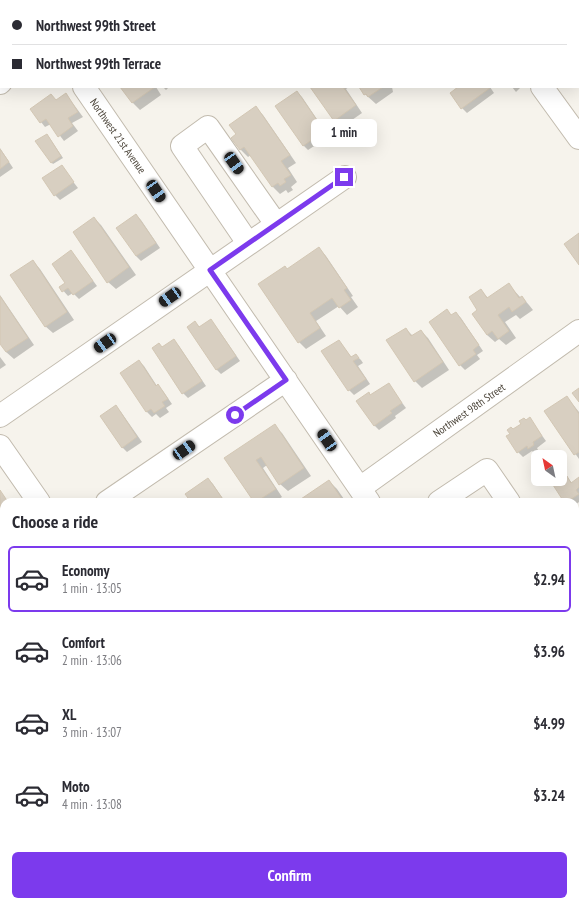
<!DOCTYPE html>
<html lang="en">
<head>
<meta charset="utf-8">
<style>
	:root { --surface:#fff; --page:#f2f2f3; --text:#2b2b33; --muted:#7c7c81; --line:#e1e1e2; --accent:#7c3aed }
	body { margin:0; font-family:"PT Sans Narrow",sans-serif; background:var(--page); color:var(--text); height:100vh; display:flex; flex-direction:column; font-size:15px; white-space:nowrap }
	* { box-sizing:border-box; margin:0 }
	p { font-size:13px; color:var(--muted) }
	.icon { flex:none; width:22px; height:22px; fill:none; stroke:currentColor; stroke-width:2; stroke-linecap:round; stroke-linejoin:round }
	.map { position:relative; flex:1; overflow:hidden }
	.drawer { position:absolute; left:0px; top:498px; width:579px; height:408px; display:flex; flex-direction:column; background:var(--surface); border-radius:12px 12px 0 0; box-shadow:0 4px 16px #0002 }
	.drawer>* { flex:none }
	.hud { position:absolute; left:0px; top:0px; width:579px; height:88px; box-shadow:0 4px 16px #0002; display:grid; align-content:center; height:88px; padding:0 12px; background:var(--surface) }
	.needle { width:26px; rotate:327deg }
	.tools { position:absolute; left:531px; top:450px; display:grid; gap:8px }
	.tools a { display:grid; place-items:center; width:36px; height:36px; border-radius:6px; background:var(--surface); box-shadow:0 4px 16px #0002; font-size:20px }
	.end { position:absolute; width:18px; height:18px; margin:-9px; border:5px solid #7c3aed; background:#fff; box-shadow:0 0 0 2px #fff }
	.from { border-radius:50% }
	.bubble { position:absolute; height:28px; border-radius:6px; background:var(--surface); box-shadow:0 4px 16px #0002; font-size:13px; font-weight:800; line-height:28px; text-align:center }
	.car { position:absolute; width:12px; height:24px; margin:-12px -6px; border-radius:5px; box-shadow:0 0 3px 1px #0007; background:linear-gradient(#222 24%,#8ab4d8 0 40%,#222 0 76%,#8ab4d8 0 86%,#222 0) }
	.hud b { display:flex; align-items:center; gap:14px; height:38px; font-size:15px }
	.hud b+b { border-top:1px solid var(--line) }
	.hud i { width:10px; height:10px; background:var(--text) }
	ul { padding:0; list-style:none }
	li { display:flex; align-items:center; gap:12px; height:66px; margin:0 8px 6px; padding:0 4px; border:2px solid transparent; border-radius:6px }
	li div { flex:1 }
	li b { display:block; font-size:15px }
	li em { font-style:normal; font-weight:800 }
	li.selected { border-color:var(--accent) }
	li>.icon { width:36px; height:36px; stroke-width:1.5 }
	h2 { padding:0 12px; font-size:18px; line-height:48px }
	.cta { display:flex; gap:8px; margin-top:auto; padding:8px 12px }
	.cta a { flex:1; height:46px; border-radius:6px; background:var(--accent); color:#fff; font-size:16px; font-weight:800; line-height:46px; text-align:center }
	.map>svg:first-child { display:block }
	.shadow { fill:#0003 }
	.building { fill:#d8cfc1; stroke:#d3c7b4 }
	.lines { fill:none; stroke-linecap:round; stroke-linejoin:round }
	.minor-casing { stroke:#c2bbae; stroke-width:24 }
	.major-casing { stroke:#e6c16a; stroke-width:24 }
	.minor { stroke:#fff; stroke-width:22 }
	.major { stroke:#ffe39c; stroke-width:22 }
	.route { stroke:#7c3aed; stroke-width:5 }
	.labels { text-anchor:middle; stroke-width:3; stroke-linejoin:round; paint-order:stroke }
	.street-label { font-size:11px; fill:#4b4439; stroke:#fff }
</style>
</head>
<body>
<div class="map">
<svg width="579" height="906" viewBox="0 0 579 906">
	<rect width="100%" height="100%" fill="#f6f3ec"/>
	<!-- shadow -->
	<path class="shadow" d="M0 0 4 1H1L0 41Z
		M41 0H53L51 1Z
		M214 0H242L243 1H215Z
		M406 0H560L559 1Z
		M122 87H156L161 95 140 110 133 103Z
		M163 87H169L166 90Z
		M312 87H349L346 89 362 113 342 127 334 120Z
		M360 87H392L393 92 376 104 365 94Z
		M459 87H490L494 93 467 113 462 108Z
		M512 87H520V88L516 92Z
		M297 92 302 97 327 134 320 138 322 141 308 150 304 146Z
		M66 94 83 117 72 123 78 131 64 141 51 124 45 127 41 122 57 101Z
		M256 108 263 115 296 163 288 168 297 182 291 187 293 190 288 193 286 190 280 194 273 187 251 155 248 157 240 149 237 134Z
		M49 137 63 158 53 164 51 162Z
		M0 148 13 168 0 177Z
		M61 166 78 188 60 200 55 195Z
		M136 215 141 220 160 248 141 261 136 256Z
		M94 218 101 225 136 275 116 289 108 282Z
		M319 248 326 256 353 296 351 297 358 307 347 315 339 306 316 321 326 336 306 349 299 342 288 270Z
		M71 251 97 286 79 299 73 293 68 296 60 287 66 283Z
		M33 261 40 269 74 320 53 333 45 326Z
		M509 285 521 298 522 297 529 305 533 310 520 319 516 315 505 322 516 338 506 345 499 339 495 342 487 335 474 314 479 311 481 290 489 299Z
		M0 295 34 345 14 359 6 352 0 342Z
		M447 311 452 316 456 313 461 318 483 351 477 355 480 359 465 370 460 365Z
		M210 320 215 325 240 361 221 374 216 369 195 323 200 327Z
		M406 329 413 336 421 331 428 338 449 370 422 388 415 381Z
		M174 341 179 346 206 386 188 398 183 393 163 348Z
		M339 341 352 358 356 355 361 360 363 363 358 366 370 384 354 395 349 390Z
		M0 357 6 365 0 369Z
		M139 361 144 366 157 386H158L163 391 172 404 166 408 169 412 160 418 156 414 152 417 147 412 121 373Z
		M388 384 406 408 395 416 396 418 379 430 374 425 371 396Z
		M567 397 579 412V459L546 412Z
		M116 407 121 412 142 442 127 452 122 447Z
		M530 419 546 441 537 448 538 450 534 453 532 451 523 457 518 452 511 434 513 430Z
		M274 426 282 433 311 476 288 491 280 484 267 465 263 468 282 497 274 502H255L226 458Z
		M567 477 572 483 579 479V502L575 505V502H565Z
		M208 479 213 484 225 502H192Z
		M329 481 337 489 346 502H300Z
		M575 613 579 619V627L575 630Z
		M4 750V804L0 807V751Z
		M54 902H82L76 906H57Z
		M218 902H234L229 906H222Z"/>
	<!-- building -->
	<path class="building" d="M0 0 3 1H1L0 28Z
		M177 0H194V1H175Z
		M213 0H235L233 1Z
		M294 0H319V1H293Z
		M405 0H537L536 1Z
		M120 87H155L132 103Z
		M310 87H343L356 105 334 121Z
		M359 87H383L368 97 366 94 364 95Z
		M458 87H490V88L461 109 450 93Z
		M297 91 323 129 316 133 318 136 303 146 275 106Z
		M66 93 78 112 68 118 73 126 58 137 46 119 40 123 30 109 51 94 56 100Z
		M256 106 290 155 281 161 291 175 284 179 286 182 280 186 278 183 272 187 244 147 240 150 231 138 236 134 229 125Z
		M47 134 61 156 51 163 35 141Z
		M0 149 9 162 0 169Z
		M62 165 74 182 54 196 42 178Z
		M136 214 156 243 136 256 116 228Z
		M94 217 129 267 107 283 73 232Z
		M579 233V265L564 244Z
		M319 247 347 288 344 290 351 300 339 308 332 298 310 313 320 328 298 343 258 284 285 266 287 269Z
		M71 250 93 281 73 295 68 288 62 292 59 287 65 283 52 264Z
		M33 260 67 312 45 327 10 275Z
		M509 283 519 298 522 296 526 302 512 312 509 307 498 315 509 331 498 339 492 331 487 335 472 314 477 310 469 297 481 289 487 298Z
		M0 296 28 338 6 352 0 344Z
		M447 309 451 315 456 312 479 345 473 350 476 354 459 366 429 322Z
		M211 319 236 356 216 370 187 327 195 321 199 327Z
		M406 328 411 336 421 330 443 362 414 382 386 340Z
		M174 339 202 381 182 394 152 348 159 343 162 347Z
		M339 340 351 357 356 354 359 358 353 361 366 379 348 391 321 351Z
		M139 360 156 386 158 384 168 399 162 402 165 406 154 413 151 409 146 412 120 373Z
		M389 383 402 403 390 411 392 413 374 426 356 401 369 392 370 395Z
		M579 388V402L572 393Z
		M567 396 579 414V452L574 455 544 411Z
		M116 405 137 437 122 448 100 416Z
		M530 417 542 436 533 442 534 445 528 449 527 446 517 453 506 436 510 434 507 430 511 427 513 429 521 424 519 421 524 418 526 420Z
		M275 424 304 468 279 485 261 457 256 460 276 489 256 502H254L224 458Z
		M567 476 571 483 579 477V487L576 490 579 494 567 502H564L553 485Z
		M208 478 225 502H191L185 494Z
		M329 480 344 502H299L298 501Z
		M0 490 8 502H4V524L0 519Z
		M4 642V656L0 650V645Z
		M579 722V747L575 742V725Z
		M3 748 4 750V792L0 795V750Z
		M53 902H63L57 906H55Z
		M151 902H157L160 906H145Z
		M166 902H206L207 903 202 906H169Z
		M377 902H409L412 906H379Z"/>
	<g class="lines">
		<defs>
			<path id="minor" d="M117 1 119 0
				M578 43 579 44
				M0 83 1 82
				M84 87 369 502
				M542 87 579 138
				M248 243 182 146 208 127 276 224
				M0 416 345 177
				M0 446 39 502
				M360 488 579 331
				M107 502 286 380
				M439 502 487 470 509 502
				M0 576 4 573
				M575 588 579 594
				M575 667 579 665
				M575 801 579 806
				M0 841 4 839
				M575 849 579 846
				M274 906 280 902
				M493 906 499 902"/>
			<path id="major" d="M0 886 4 892"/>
		</defs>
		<!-- minor casing -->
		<use href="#minor" class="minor-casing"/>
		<!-- major casing -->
		<use href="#major" class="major-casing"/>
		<!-- minor -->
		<use href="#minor" class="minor"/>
		<!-- major -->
		<use href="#major" class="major"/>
	</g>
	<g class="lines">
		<!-- route -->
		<path class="route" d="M235 415 286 380 210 270 344 177"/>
	</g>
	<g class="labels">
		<!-- street labels -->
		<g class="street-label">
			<text transform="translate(118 136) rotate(55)" y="4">Northwest 21st Avenue</text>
			<text transform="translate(469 410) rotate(-35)" y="4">Northwest 98th Street</text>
		</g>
	</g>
</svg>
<div class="tools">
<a><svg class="needle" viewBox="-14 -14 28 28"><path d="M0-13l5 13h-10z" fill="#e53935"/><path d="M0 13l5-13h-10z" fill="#7c7c81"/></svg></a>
</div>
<i class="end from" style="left:235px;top:415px"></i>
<i class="end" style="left:344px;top:177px"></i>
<div class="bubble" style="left:311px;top:119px;width:66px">1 min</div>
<i class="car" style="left:234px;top:163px;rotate:145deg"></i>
<i class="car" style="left:156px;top:191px;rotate:146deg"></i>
<i class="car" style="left:170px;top:297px;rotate:235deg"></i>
<i class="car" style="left:105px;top:343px;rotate:235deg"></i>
<i class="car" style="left:327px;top:440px;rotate:326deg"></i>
<i class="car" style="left:184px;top:450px;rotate:56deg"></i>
<div class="hud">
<b><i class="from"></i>Northwest 99th Street</b>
<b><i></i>Northwest 99th Terrace</b>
</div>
<section class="drawer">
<h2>Choose a ride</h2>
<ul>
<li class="selected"><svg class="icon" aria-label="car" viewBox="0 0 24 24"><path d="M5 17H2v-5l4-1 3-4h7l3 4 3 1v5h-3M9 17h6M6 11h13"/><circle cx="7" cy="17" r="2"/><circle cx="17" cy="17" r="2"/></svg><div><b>Economy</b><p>1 min · 13:05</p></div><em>$2.94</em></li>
<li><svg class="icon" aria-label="car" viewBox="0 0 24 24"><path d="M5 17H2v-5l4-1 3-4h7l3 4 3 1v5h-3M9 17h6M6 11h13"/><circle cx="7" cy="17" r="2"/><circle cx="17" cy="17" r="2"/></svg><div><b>Comfort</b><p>2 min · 13:06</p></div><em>$3.96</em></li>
<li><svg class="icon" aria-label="car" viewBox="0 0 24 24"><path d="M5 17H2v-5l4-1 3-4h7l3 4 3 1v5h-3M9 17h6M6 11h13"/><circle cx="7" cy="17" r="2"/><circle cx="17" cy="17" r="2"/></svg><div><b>XL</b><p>3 min · 13:07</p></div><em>$4.99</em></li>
<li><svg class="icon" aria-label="car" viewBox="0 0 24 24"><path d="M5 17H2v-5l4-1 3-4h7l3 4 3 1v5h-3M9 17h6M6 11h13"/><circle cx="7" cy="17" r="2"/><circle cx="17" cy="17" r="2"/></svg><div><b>Moto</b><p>4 min · 13:08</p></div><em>$3.24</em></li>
</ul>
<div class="cta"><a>Confirm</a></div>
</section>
</div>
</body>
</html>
